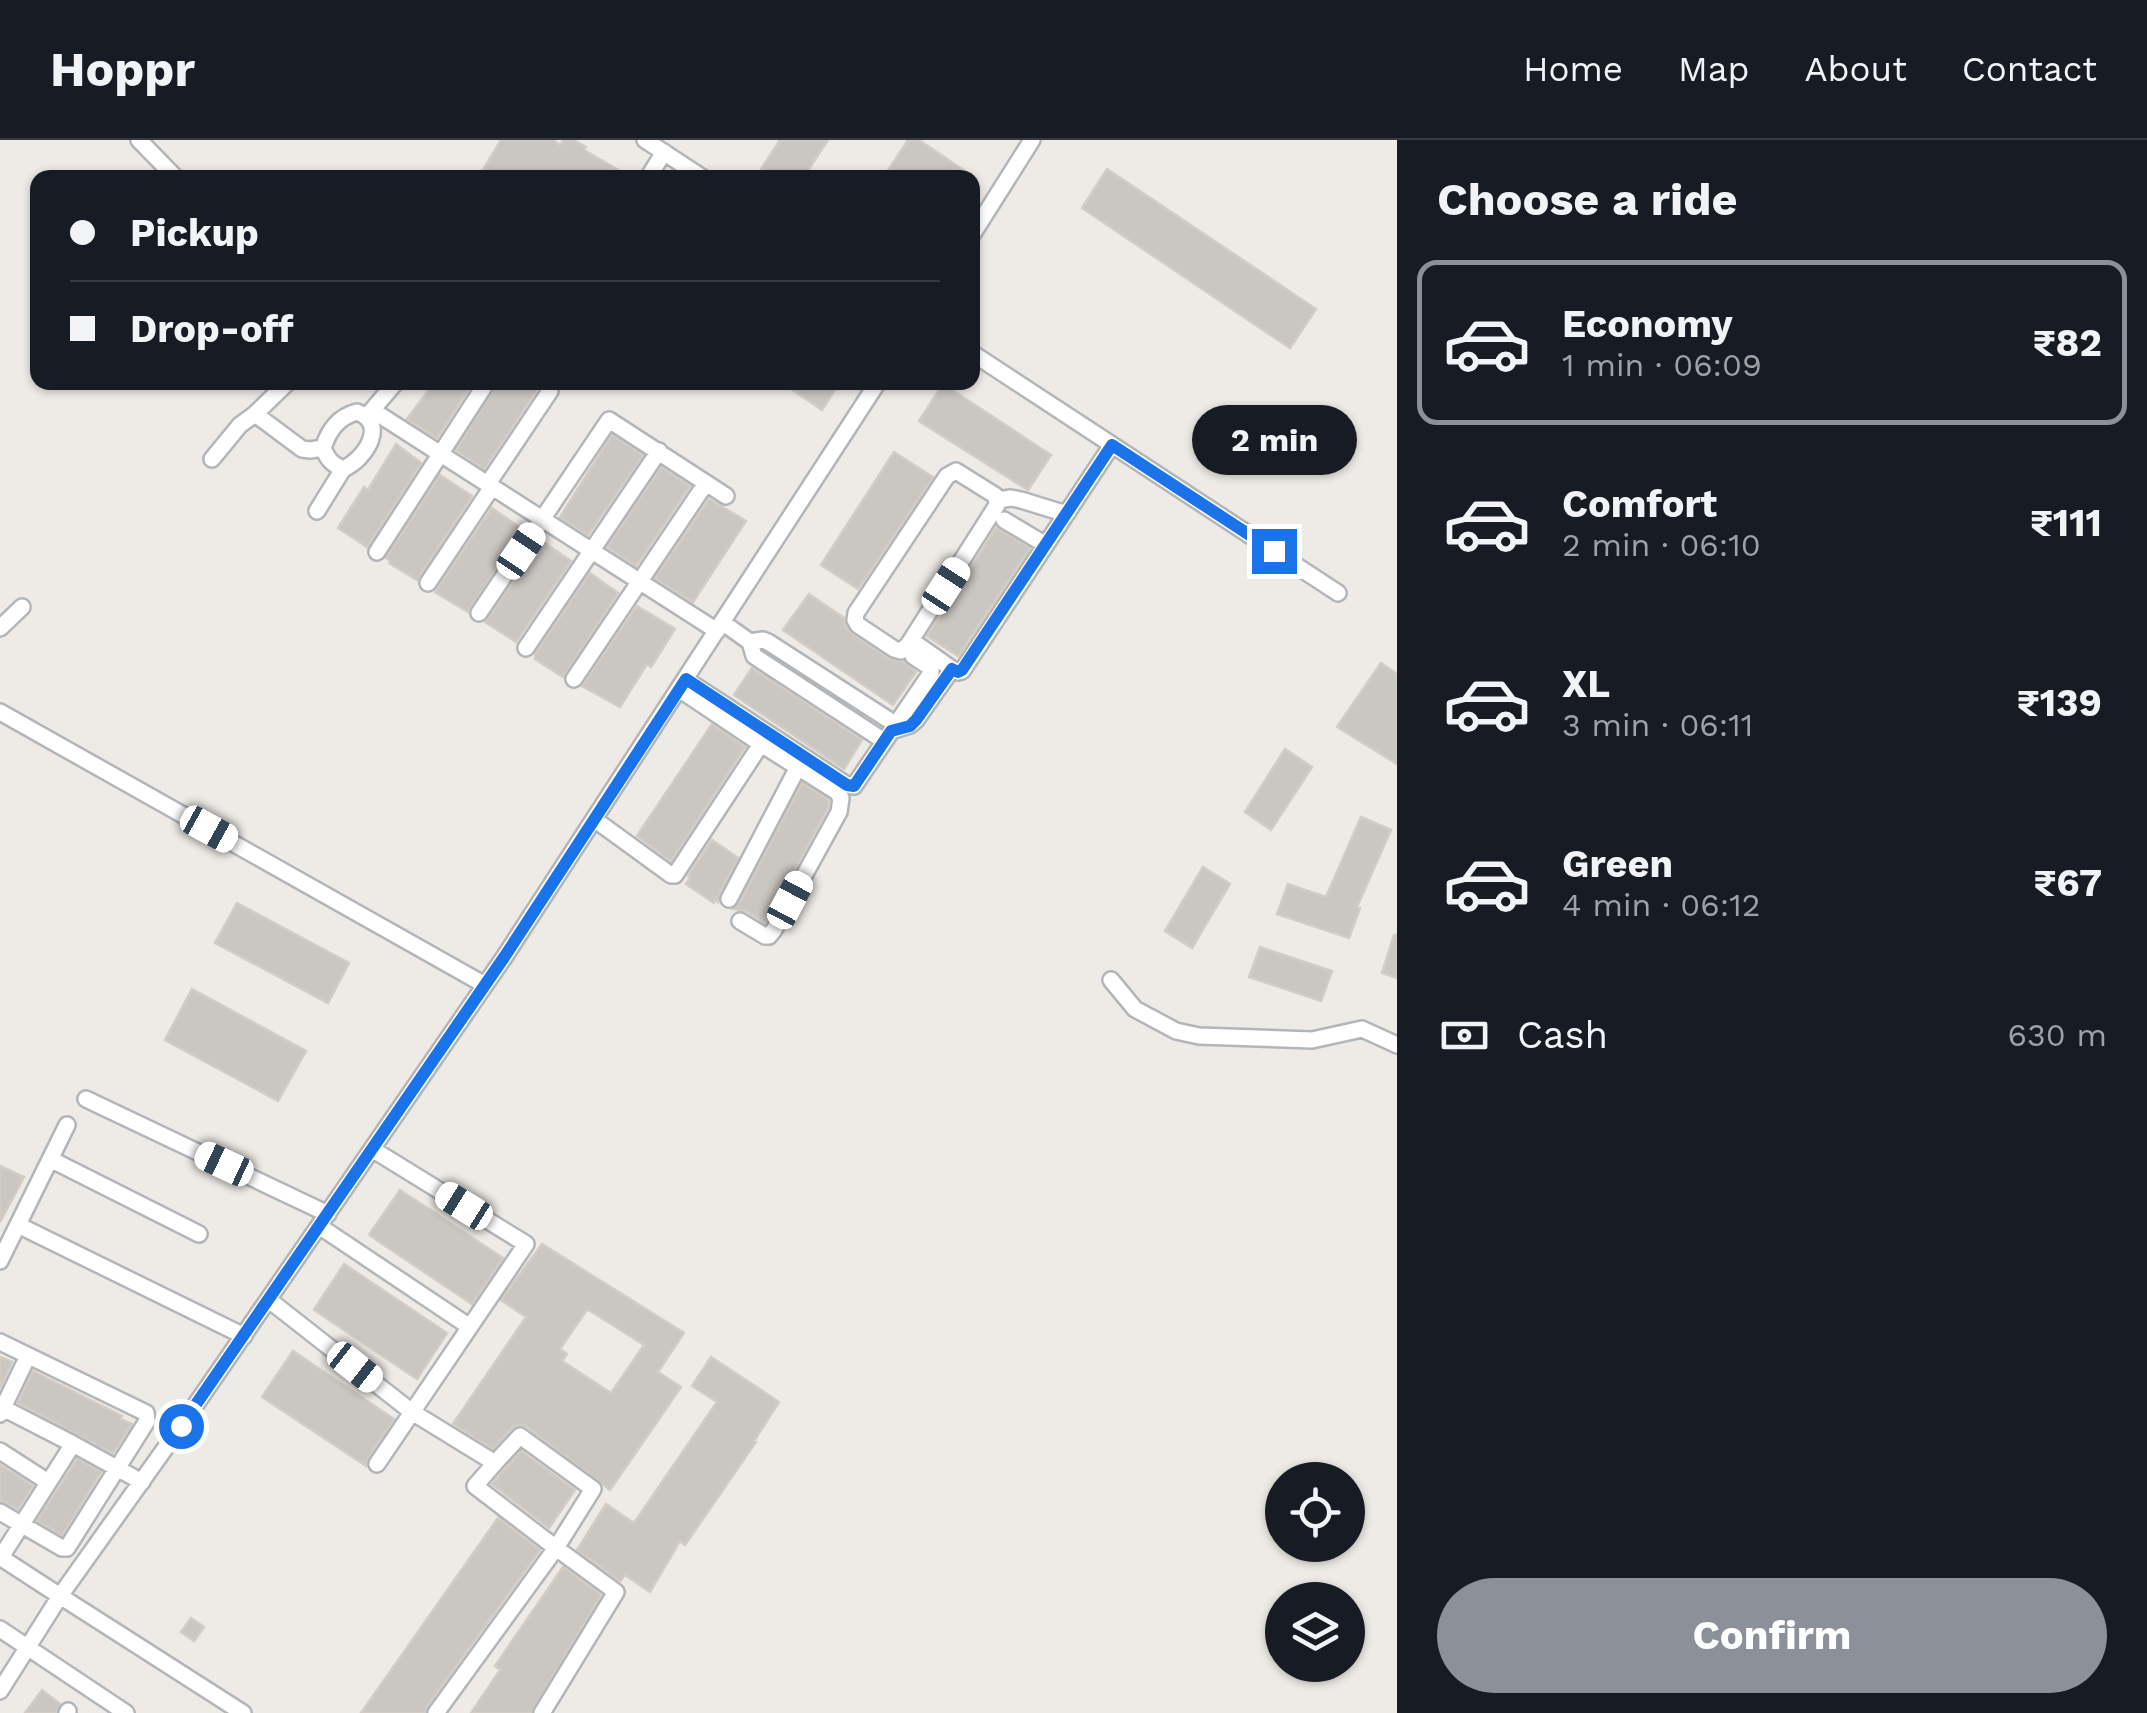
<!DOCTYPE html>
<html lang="en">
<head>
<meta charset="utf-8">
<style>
	:root { --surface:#171b24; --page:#20242c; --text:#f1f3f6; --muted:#9ea1a6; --line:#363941; --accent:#8c9099 }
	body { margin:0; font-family:"Work Sans",sans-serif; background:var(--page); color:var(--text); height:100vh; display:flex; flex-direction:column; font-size:38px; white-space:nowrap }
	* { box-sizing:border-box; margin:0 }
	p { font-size:32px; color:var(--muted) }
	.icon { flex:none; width:55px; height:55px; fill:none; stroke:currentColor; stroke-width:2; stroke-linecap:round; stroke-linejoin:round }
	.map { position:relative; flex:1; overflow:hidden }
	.side { display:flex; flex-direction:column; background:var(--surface); width:750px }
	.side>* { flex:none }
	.banner { position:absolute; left:30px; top:30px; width:950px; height:220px; border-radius:20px; box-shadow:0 2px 8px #0004; display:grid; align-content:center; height:220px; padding:0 40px; background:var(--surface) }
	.buttons { position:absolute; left:1265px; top:1322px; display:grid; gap:20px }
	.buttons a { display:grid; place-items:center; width:100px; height:100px; border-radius:50%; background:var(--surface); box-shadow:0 2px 8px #0004; font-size:50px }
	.end { position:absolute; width:45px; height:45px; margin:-22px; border:12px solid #1a73e8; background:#fff; box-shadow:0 0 0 5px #fff }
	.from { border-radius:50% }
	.bubble { position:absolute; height:70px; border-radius:35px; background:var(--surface); box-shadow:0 2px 8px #0004; font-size:32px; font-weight:700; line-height:70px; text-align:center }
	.car { position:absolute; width:30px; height:60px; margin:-30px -15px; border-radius:12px; box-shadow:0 0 8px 2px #0007; background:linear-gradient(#fff 24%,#345 0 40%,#fff 0 76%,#345 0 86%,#fff 0) }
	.banner b { display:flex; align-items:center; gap:35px; height:95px; font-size:38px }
	.banner b+b { border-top:2px solid var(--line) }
	.banner i { width:25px; height:25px; background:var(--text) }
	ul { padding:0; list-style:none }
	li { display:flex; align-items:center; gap:30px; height:165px; margin:0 20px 15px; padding:0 20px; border:5px solid transparent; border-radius:20px }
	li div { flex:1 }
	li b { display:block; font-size:38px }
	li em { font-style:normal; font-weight:700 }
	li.current { border-color:var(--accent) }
	li>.icon { width:90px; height:90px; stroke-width:1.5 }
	h2 { padding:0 40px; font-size:45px; line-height:120px }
	.pay { display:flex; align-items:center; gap:25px; height:110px; padding:0 40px; font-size:38px }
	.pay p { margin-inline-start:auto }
	.action { display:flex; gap:20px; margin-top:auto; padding:20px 40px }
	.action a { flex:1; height:115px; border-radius:60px; background:var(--accent); color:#fff; font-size:40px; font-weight:700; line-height:115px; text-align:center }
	header { display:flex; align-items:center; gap:60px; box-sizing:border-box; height:140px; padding:0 50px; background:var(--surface); border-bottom:2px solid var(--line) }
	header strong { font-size:48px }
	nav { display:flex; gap:55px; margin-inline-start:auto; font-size:35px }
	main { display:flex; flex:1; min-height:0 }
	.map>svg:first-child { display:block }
	.building { fill:#cac6c2; stroke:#d3ccc5; stroke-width:2.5; fill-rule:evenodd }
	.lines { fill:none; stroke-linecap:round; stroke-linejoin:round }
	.minor-casing { stroke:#b3b6b9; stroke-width:20 }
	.minor { stroke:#fff; stroke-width:15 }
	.route { stroke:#1a73e8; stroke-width:12 }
</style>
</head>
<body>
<header>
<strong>Hoppr</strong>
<nav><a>Home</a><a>Map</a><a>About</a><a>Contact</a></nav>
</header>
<main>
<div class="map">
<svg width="1397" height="1573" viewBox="0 0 1397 1573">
	<rect width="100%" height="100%" fill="#eeebe6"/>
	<!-- building -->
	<path class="building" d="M501 0H553L560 5 564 0H573L586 7 584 10 632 38H478Z
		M780 0H828L803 38H774L761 29Z
		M908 0H919L975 38H895L887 32Z
		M1107 29 1316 169 1290 208 1082 68Z
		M435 242H473L437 298 407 279Z
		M498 242H538V248L484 329 456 310Z
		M781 242H840L822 270Z
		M943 244 1051 315 1028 350 919 281Z
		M612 295 643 315 588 395 560 377Z
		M396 304 421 323 367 407 338 388 364 347 368 350Z
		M894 312 933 337 858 449 821 425Z
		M661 327 690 346 636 426 607 407Z
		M440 335 472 356 417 440 389 423 390 421 386 418Z
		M709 359 746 381 693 462 655 438Z
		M492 368 522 389 468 472 435 452Z
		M996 388 1030 408 958 516 927 496Z
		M542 401 571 421 516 502 485 482Z
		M590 433 618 453 563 537 535 519V514Z
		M809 454 844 478 845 486 852 494 888 518 904 522 916 532 893 565 783 490Z
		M637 466 675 489 651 527 647 524 620 567 582 546Z
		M1381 523 1397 534V624L1337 587Z
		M752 528 862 600 844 629 734 555Z
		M712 584 745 607 671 721 637 696Z
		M1285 609 1312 627 1271 690 1245 672Z
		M802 643 829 660 828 668 765 783 746 771 733 769 739 764Z
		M1361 677 1391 690 1357 767 1360 768 1349 798 1277 774 1288 744 1326 757Z
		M712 700 738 718 719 754 718 762 715 760 714 763 686 744 690 738 688 736Z
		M1203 727 1230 744 1192 808 1165 791Z
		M237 763 349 823 328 863 215 803Z
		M1394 795H1397V838L1382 833Z
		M1260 807 1332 831 1321 861 1249 837Z
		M192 849 306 911 278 961 165 900Z
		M0 1026 24 1037 0 1082Z
		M400 1050 503 1118 472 1164 369 1095Z
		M542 1104 684 1193 658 1232 681 1247 610 1350 526 1286 517 1285 512 1288 493 1309 453 1284 526 1177 501 1160ZM589 1170 644 1205 611 1253 562 1221 567 1214 560 1209 586 1171Z
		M344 1124 447 1193 417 1239 314 1170Z
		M293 1211 394 1279 368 1318 366 1326 262 1257Z
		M0 1217 12 1222 0 1248Z
		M711 1217 779 1262 754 1301 756 1302 685 1405 680 1401 650 1452 625 1435 620 1441 577 1410 606 1364 634 1383 717 1262 692 1246Z
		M33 1231 122 1276 120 1279 132 1284 113 1313 18 1263Z
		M521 1311 575 1350 549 1388 492 1344Z
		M77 1319 101 1332 62 1395 37 1381Z
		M0 1325 33 1346 18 1369 0 1361Z
		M498 1378 540 1410 427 1566 425 1573H361Z
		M563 1427 601 1455 531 1573H471L500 1530 495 1526Z
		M191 1478 204 1487 194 1501 181 1492Z
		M42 1550 60 1564 56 1573H25Z"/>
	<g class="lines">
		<defs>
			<path id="minor" d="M139 0 176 38
				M645 0 703 38
				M648 38 664 12
				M972 95 1032 0
				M972 213 1338 453
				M288 242 255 274 302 309 310 310 323 308
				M372 270 717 491
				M357 272C388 283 366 319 343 329 332 324 328 320 323 308 329 290 338 277 357 272Z
				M367 276 396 242
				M212 319 240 285 255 274
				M956 331 996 356 997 365 908 505 901 511 894 509 858 485 855 480 856 473 947 336Z
				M487 345 550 251 549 242
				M998 360 1011 358 1021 360 1060 372H1068
				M317 371 343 329
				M1004 380 1046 405
				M377 412 487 242
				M428 443 492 347
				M479 473 609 280 726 356
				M722 482 750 502 763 500 768 502 895 584
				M0 488 22 467
				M911 500 952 529
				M750 502 754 516 884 601
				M526 508 659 311
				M574 539 706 343
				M685 539 847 645 854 646 931 533V528L913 516
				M679 549 761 604
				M0 572 485 845
				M891 591 910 585 916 580 952 529 958 532 962 531 1112 305
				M594 679 671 735H675L761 604 837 652 841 658 839 672 774 790 769 796H765L740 781
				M729 759 798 627
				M1111 840 1135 869 1176 891 1199 896 1312 900 1362 889 1397 905
				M86 959 328 1074
				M372 1009 526 1104 377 1324
				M50 1019 199 1094
				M18 1085 244 1196
				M319 1086 470 1187
				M0 1121 67 985
				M269 1160 412 1272 495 1323 475 1346 556 1408 593 1349 520 1296 495 1323
				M0 1202 146 1273 147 1281 67 1408H62L0 1372
				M3 1268 73 1304
				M0 1274 28 1216
				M0 1311 48 1342
				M0 1417 60 1456 181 1286 505 816 878 242
				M1 1417 73 1304 142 1342
				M0 1489 126 1573
				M0 1551 60 1456 243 1573
				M67 1573 68 1571
				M436 1573 556 1408 616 1452 542 1573"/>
		</defs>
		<!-- minor casing -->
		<use href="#minor" class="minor-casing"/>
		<!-- minor -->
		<use href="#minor" class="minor"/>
	</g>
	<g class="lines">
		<!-- route -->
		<path class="route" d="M181 1286 505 816 686 539 847 645 854 646 891 591 910 586 916 580 952 529 958 532 962 530 1112 305 1274 411"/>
	</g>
</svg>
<div class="buttons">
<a><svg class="icon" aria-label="locate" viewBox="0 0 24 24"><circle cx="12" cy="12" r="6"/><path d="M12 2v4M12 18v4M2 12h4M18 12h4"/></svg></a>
<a><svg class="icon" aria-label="layers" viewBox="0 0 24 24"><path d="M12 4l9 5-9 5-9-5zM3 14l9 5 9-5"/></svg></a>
</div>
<i class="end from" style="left:181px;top:1286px"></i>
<i class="end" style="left:1274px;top:411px"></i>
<div class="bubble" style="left:1192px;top:265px;width:165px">2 min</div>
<i class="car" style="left:521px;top:411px;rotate:34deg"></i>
<i class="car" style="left:946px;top:446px;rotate:33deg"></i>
<i class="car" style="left:209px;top:689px;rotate:119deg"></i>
<i class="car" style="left:790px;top:760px;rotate:28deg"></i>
<i class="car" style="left:224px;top:1024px;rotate:295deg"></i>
<i class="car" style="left:464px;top:1066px;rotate:302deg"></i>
<i class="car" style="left:355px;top:1227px;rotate:128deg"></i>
<div class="banner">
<b><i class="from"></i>Pickup</b>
<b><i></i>Drop-off</b>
</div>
</div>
<section class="side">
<h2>Choose a ride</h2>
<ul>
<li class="current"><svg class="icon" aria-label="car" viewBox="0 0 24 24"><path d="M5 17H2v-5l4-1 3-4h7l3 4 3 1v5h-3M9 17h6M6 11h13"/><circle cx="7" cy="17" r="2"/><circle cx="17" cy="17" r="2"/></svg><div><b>Economy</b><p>1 min · 06:09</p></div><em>₹82</em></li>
<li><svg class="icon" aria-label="car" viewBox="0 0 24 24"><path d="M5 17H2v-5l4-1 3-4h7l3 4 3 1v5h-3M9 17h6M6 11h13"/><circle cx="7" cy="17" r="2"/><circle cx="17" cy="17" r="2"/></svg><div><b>Comfort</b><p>2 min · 06:10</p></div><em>₹111</em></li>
<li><svg class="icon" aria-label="car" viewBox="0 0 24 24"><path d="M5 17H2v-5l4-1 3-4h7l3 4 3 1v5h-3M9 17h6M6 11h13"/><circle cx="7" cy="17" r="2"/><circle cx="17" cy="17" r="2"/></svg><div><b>XL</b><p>3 min · 06:11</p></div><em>₹139</em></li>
<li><svg class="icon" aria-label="car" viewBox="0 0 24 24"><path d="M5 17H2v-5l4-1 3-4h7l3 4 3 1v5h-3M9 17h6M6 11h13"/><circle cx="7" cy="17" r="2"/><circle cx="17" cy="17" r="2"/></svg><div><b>Green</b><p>4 min · 06:12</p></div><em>₹67</em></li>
</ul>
<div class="pay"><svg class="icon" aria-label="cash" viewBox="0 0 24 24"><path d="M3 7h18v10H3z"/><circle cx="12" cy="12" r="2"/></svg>Cash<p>630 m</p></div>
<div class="action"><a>Confirm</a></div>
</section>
</main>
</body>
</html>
